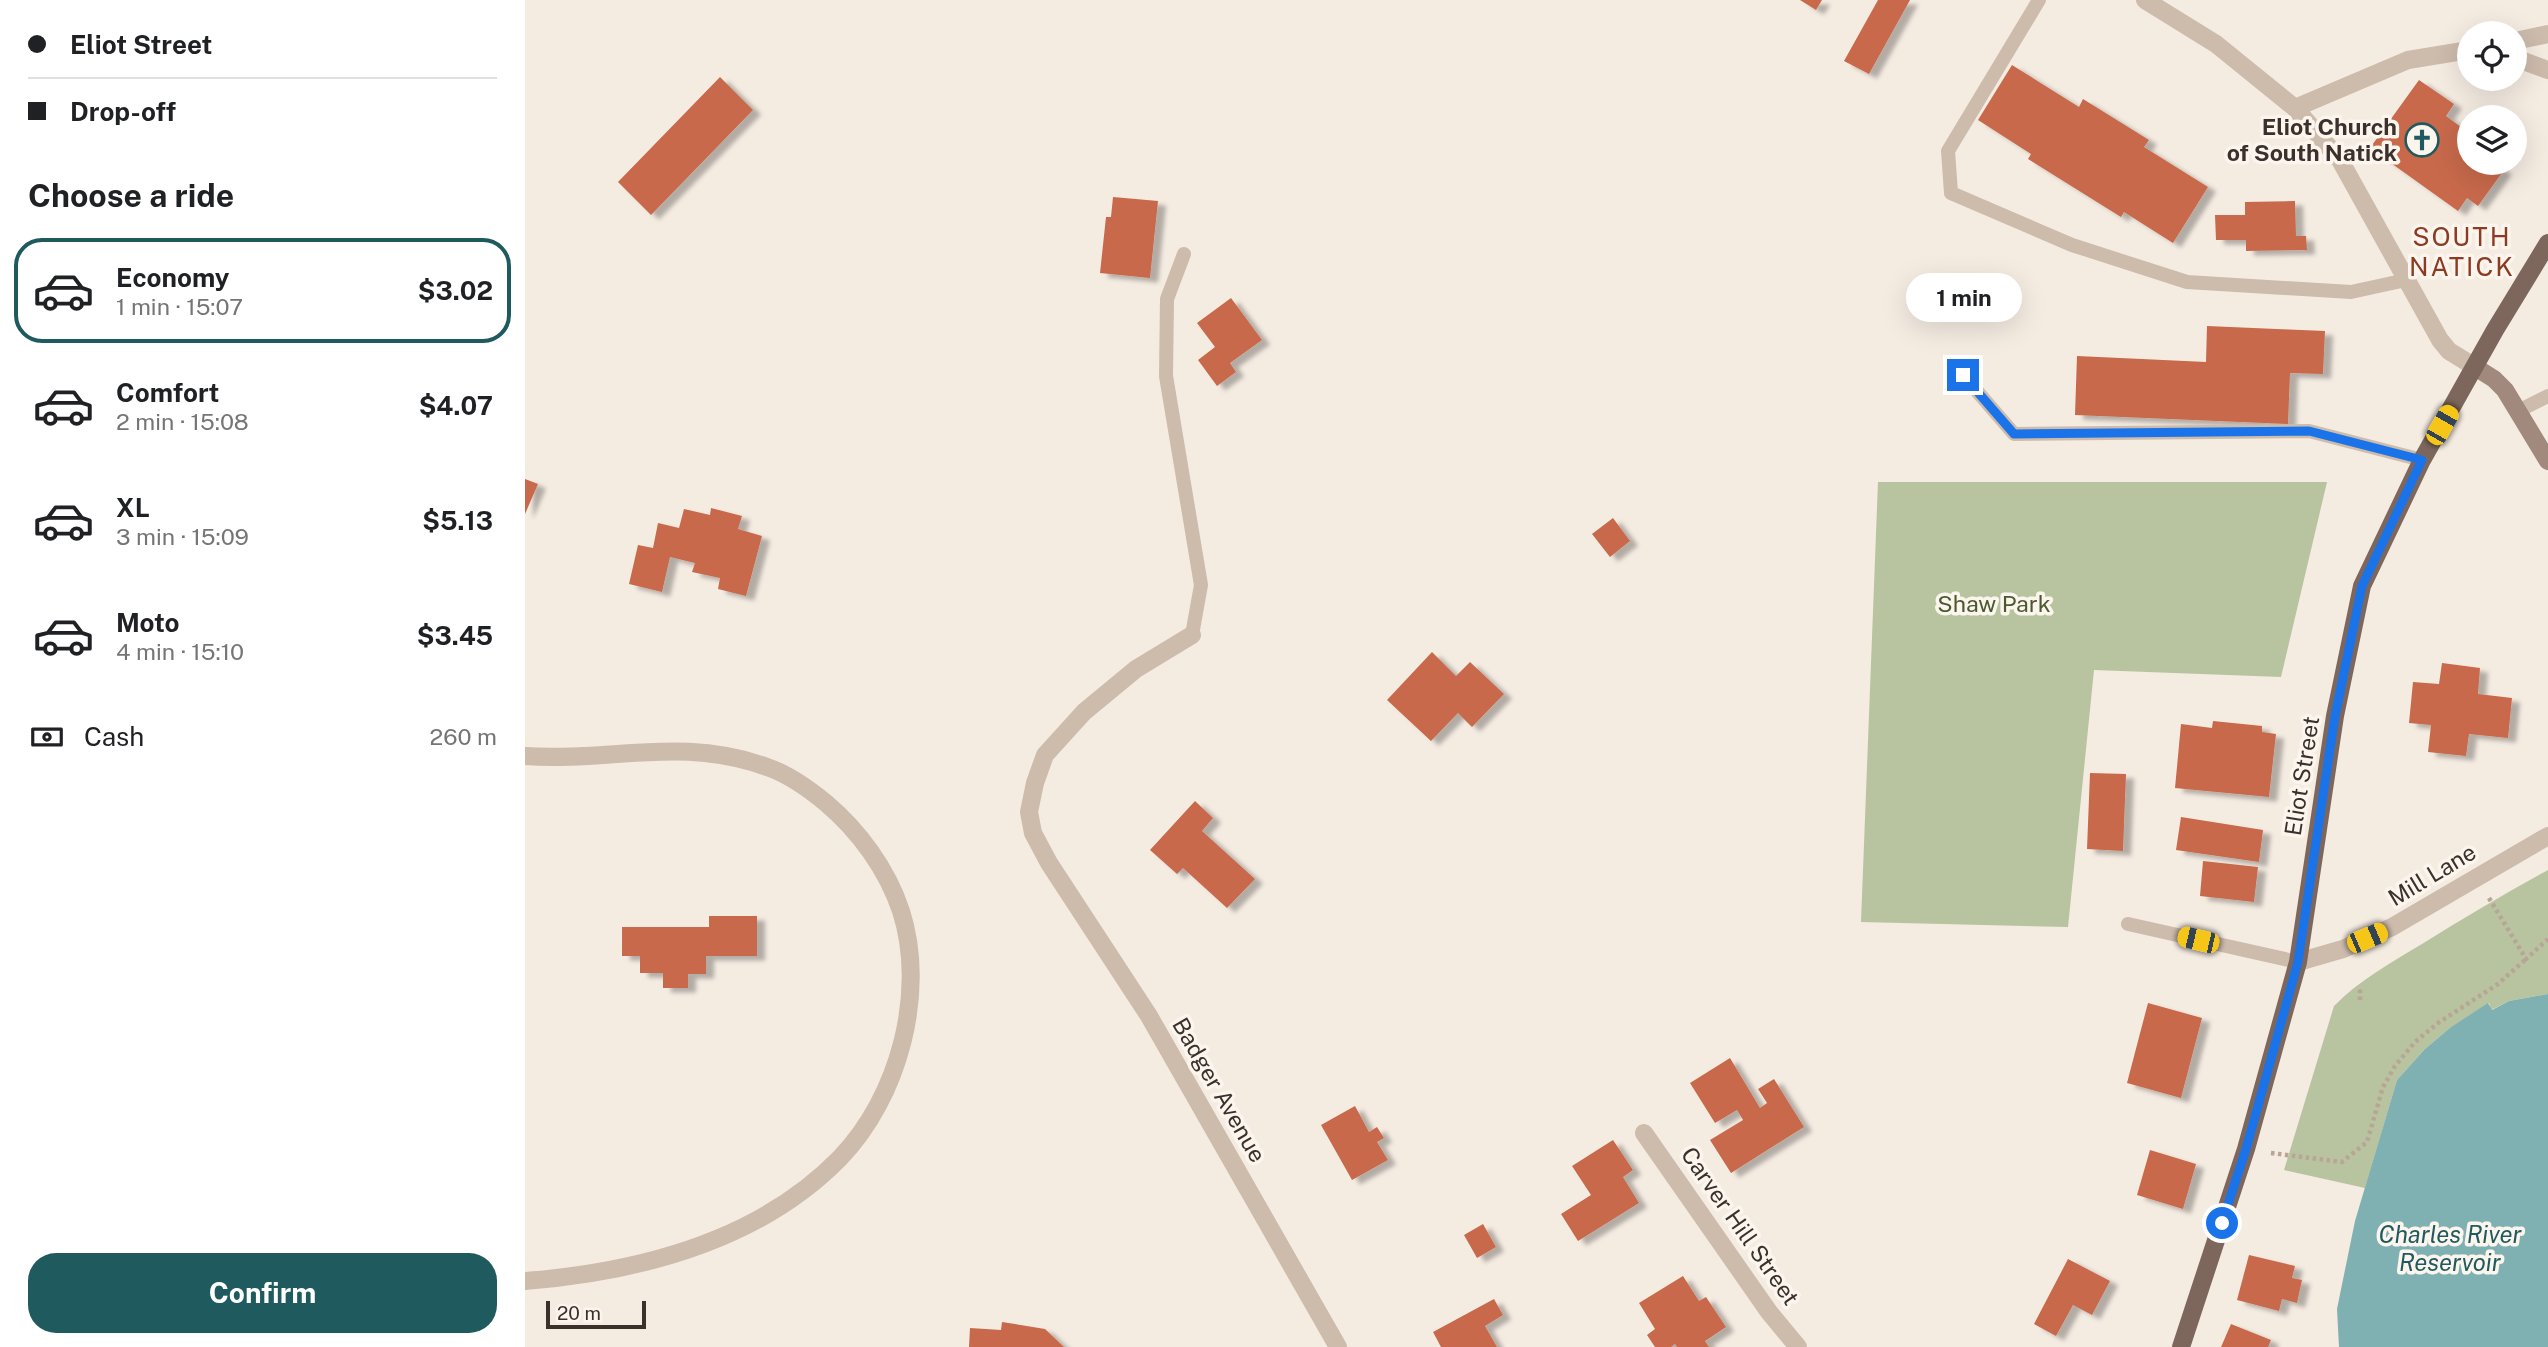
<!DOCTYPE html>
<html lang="en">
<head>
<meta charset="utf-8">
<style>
	:root { --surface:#fff; --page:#f2f2f2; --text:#202124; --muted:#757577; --line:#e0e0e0; --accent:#1f5a5e }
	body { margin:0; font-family:"Public Sans",sans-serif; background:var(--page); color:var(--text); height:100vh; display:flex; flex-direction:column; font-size:26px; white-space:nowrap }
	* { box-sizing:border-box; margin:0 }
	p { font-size:23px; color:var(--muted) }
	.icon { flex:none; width:38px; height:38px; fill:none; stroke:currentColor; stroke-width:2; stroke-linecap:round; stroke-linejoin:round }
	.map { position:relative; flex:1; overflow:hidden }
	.drawer { display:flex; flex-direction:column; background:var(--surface); width:525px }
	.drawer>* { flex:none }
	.banner { display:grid; align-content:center; height:154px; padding:0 28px; background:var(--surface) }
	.fabs { position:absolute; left:1932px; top:21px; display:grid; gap:14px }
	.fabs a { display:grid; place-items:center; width:70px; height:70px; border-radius:50%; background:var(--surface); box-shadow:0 7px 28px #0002; font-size:35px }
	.scale { position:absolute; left:21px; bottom:18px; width:100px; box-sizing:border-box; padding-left:7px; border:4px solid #3b302b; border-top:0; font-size:19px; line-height:24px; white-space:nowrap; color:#3b302b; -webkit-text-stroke:5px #fbf5ee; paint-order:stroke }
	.end { position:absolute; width:32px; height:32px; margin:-16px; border:9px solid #1a73e8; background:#fff; box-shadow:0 0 0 4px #fff }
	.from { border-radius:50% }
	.bubble { position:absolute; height:49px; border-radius:24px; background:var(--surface); box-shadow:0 7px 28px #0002; font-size:23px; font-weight:700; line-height:49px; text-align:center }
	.car { position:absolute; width:21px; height:42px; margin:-21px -10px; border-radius:9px; box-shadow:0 0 5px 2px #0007; background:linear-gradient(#f5c518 24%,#345 0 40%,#f5c518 0 76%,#345 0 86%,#f5c518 0) }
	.banner b { display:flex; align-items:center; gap:24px; height:66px; font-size:26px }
	.banner b+b { border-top:2px solid var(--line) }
	.banner i { width:18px; height:18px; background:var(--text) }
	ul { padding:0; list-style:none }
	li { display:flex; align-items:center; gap:21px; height:105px; margin:0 14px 10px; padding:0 14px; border:4px solid transparent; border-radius:28px }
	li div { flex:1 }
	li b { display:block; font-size:26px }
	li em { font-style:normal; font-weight:700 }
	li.selected { border-color:var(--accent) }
	li>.icon { width:63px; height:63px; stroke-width:1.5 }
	h2 { padding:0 28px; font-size:32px; line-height:84px }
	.pay { display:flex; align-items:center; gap:18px; height:77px; padding:0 28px; font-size:26px }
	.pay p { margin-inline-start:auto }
	.cta { display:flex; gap:14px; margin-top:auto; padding:14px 28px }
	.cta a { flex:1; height:80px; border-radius:28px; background:var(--accent); color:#fff; font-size:28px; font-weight:700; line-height:80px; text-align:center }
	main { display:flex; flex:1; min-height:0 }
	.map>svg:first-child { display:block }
	.green { fill:#b8c4a0 }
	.water { fill:#7fb0b2 }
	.building { fill:#c8694b; filter:url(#shadow) }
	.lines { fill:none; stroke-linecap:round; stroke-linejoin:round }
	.path { stroke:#b9a596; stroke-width:4.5; stroke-dasharray:3.5 3.5; stroke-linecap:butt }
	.service { stroke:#cdbbac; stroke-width:14 }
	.minor { stroke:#cdbbac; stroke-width:18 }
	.tertiary { stroke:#cdbbac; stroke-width:18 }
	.secondary { stroke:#a18a7d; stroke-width:18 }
	.primary { stroke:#7d675c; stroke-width:18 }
	.route { stroke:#1a73e8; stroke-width:9 }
	.labels { text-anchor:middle; stroke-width:7; stroke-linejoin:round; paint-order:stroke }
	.poi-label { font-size:23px; font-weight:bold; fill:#3b302b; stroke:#fbf5ee; text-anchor:end }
	.park-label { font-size:23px; fill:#4a5a2e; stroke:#fbf5ee }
	.street-label { font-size:23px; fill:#3b302b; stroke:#fbf5ee }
	.water-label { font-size:24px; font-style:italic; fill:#1f5a5e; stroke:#fbf5ee }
	.quarter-label { font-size:26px; letter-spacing:2px; fill:#8c3b22; stroke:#fbf5ee }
</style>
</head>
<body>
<main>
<section class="drawer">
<div class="banner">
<b><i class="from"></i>Eliot Street</b>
<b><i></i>Drop-off</b>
</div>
<h2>Choose a ride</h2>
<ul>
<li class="selected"><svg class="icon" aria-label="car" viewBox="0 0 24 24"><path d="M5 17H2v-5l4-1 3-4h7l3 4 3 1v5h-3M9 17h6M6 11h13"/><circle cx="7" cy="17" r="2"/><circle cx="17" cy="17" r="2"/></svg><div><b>Economy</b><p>1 min · 15:07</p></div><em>$3.02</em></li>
<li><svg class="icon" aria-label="car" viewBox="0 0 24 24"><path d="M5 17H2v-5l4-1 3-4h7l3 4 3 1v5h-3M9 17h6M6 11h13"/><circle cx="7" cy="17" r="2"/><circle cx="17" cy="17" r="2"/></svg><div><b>Comfort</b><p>2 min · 15:08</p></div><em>$4.07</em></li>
<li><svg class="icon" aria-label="car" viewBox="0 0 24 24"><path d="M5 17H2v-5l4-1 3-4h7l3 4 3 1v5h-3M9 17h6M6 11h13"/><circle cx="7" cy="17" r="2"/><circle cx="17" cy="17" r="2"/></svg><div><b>XL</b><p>3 min · 15:09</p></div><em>$5.13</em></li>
<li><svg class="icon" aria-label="car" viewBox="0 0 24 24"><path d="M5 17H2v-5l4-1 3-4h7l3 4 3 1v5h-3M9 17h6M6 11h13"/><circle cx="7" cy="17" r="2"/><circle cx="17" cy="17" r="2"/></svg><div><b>Moto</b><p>4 min · 15:10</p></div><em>$3.45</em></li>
</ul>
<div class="pay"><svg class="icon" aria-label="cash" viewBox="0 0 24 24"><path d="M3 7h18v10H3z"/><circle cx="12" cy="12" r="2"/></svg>Cash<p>260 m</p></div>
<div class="cta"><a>Confirm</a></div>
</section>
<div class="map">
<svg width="2023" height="1347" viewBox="0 0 2023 1347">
	<defs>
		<filter id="shadow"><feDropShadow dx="8" dy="4.5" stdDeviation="2" flood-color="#0004"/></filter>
	</defs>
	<rect width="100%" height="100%" fill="#f4ebe1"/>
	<!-- green -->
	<path class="green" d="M1353 482H1802L1756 677 1569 670 1543 927 1336 922Z
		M2023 870V994L1984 1001 1966 1010 1964 1003 1926 1027 1900 1049 1872 1080 1840 1188 1759 1170 1809 1006C1833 981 1867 962 1897 944 1939 918 1980 893 2023 870Z"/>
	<!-- water -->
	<path class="water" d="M2023 994V1347H1814L1812 1309 1830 1221 1872 1080 1900 1049 1926 1027 1963 1003 1967 1010 1984 1001Z"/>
	<!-- building -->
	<path class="building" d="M1275 0H1297L1291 10Z
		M1353 0H1385L1344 74 1319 61Z
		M1487 65 1554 107 1558 99 1624 140 1619 147 1683 187 1648 243 1599 212 1596 217 1503 159 1506 154 1453 120Z
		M195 77 228 110 126 215 93 182Z
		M1894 80 1929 104 1921 116 1944 133V163H1968L1979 170 1953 206 1942 198 1933 211 1845 148Z
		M588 197 633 201 625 278 575 273 581 217H586Z
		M1770 201 1771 236H1781L1782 250 1721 251V240H1691L1690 215H1720V202Z
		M706 298 737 340 705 363 711 372 692 386 673 360 690 347 672 323Z
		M1682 326 1800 331 1798 374 1765 373 1763 424 1550 415 1552 356 1681 362Z
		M0 479 13 484 0 514Z
		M186 508 217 516 213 529 237 536 221 596 193 589 195 578 167 572 170 563 145 557 137 592 104 584 113 545 128 548 133 523 154 528 159 509 185 515Z
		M1088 518 1105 541 1085 557 1067 534Z
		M907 652 931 676 945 662 979 694 947 727 933 713 906 741 862 700Z
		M1917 663 1955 668 1953 694 1987 698 1983 738 1944 734 1941 756 1903 752 1906 725 1884 723 1888 682 1914 684Z
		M1688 721 1737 726V732L1751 734 1744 797 1650 788 1656 724 1687 728Z
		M1565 773 1601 774 1598 851 1562 849Z
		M670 801 688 818 677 831 730 879 702 908 658 868 652 874 625 850Z
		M1656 817 1738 830 1734 862 1651 850Z
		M1678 861 1733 867 1729 902 1675 896Z
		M184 916H232V956H181V974H163V988H138V973H115V956H97V927H184Z
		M1623 1003 1677 1018 1656 1098 1602 1083Z
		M1205 1058 1235 1108 1242 1103 1233 1089 1249 1079 1279 1127 1206 1173 1185 1140 1218 1120 1212 1110 1190 1123 1165 1083Z
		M830 1106 844 1132 852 1127 859 1138 852 1142 863 1160 827 1180 796 1125Z
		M1088 1140 1108 1170 1098 1177 1114 1203 1053 1241 1036 1214 1066 1195 1047 1166Z
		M1625 1150 1671 1164 1658 1209 1612 1195Z
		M958 1224 971 1247 952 1258 939 1235Z
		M1724 1255 1770 1266 1767 1278 1777 1280 1772 1303 1757 1299 1754 1311 1712 1300Z
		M1543 1259 1585 1281 1567 1315 1548 1305 1531 1336 1509 1324Z
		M1158 1276 1174 1301 1181 1297 1201 1327 1180 1341 1184 1347H1152L1150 1344 1146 1347H1130L1122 1335 1130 1329 1114 1303Z
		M969 1299 978 1315 960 1326 972 1347H916L908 1332Z
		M477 1322 520 1329 539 1347H444L445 1328 476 1330Z
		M1706 1324 1746 1340 1743 1347H1696Z"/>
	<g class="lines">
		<!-- path -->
		<path class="path" d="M1964 898 2001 959 2023 939
			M1835 1000V987
			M1746 1153 1817 1162 1842 1142 1858 1087 1870 1066 1890 1042 1913 1023 1973 984 2001 959"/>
		<!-- service -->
		<path class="service" d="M1514 0 1423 151 1426 193 1547 245 1662 282 1826 292 1881 280
			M659 254 642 299 641 376 676 585 667 635
			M1438 375 1489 434 1784 431 1897 460
			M1993 411 2023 396
			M1603 924 1773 962"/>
		<!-- minor -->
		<path class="minor" d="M667 635 611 669 559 712 520 755 510 783 504 812 508 833 524 863 624 1016 813 1347
			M0 756C85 762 157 736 242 767 263 774 284 789 301 803 334 831 362 869 376 911 402 992 374 1097 315 1158 234 1241 112 1272 0 1281
			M1773 962 1818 949 1867 927 2023 836
			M1119 1133 1244 1312 1273 1347"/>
		<!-- tertiary -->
		<path class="tertiary" d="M1620 0 1691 44 1770 108 1815 160 1915 340 1924 351 1950 367
			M1990 41 2023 34
			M1990 58 2023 70
			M1770 108 1883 60 1944 50"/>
		<!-- secondary -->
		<path class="secondary" d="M1950 367 1969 379 1980 390 2023 461"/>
		<!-- primary -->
		<path class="primary" d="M1656 1347 1721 1149 1773 962 1810 716 1837 586 1897 460 1970 330 2023 243"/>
	</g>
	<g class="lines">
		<!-- route -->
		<path class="route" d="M1438 375 1489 434 1784 431 1897 460 1837 586 1810 716 1773 962 1721 1149 1697 1223"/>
	</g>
	<!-- icons -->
	<defs>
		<symbol id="church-ring" viewBox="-11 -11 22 22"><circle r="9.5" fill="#fbf5ee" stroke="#1f5a5e" stroke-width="1.5"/><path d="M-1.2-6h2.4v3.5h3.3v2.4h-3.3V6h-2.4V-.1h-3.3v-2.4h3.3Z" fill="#1f5a5e"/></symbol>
	</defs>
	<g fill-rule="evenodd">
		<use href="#church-ring" x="1878" y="121" width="38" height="38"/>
	</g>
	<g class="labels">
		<!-- poi labels -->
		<g class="poi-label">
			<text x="1872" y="135">Eliot Church<tspan x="1872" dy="26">of South Natick</tspan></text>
		</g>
		<!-- park labels -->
		<g class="park-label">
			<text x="1469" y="612">Shaw Park</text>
		</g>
		<!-- street labels -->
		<g class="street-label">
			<text transform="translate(1777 776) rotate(-81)" y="8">Eliot Street</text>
			<text transform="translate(1907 875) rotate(-31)" y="8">Mill Lane</text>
			<text transform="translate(694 1090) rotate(60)" y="8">Badger Avenue</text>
			<text transform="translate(1215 1226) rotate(55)" y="8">Carver Hill Street</text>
		</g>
		<!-- water labels -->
		<g class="water-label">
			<text x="1925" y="1243">Charles River<tspan x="1925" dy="28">Reservoir</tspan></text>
		</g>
		<!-- quarter labels -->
		<g class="quarter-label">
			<text x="1937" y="246">SOUTH<tspan x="1937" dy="30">NATICK</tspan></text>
		</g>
	</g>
</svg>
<div class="fabs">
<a><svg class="icon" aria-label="locate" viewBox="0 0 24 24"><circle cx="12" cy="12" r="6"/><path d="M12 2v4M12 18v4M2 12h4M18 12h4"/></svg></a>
<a><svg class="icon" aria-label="layers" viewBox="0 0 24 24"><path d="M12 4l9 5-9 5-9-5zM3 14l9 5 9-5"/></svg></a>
</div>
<div class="scale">20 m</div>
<i class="end from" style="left:1697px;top:1223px"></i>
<i class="end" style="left:1438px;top:375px"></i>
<div class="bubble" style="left:1381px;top:273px;width:116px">1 min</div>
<i class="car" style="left:1917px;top:425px;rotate:30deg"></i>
<i class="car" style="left:1842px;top:938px;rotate:67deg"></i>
<i class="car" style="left:1673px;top:940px;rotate:283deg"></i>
</div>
</main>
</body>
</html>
